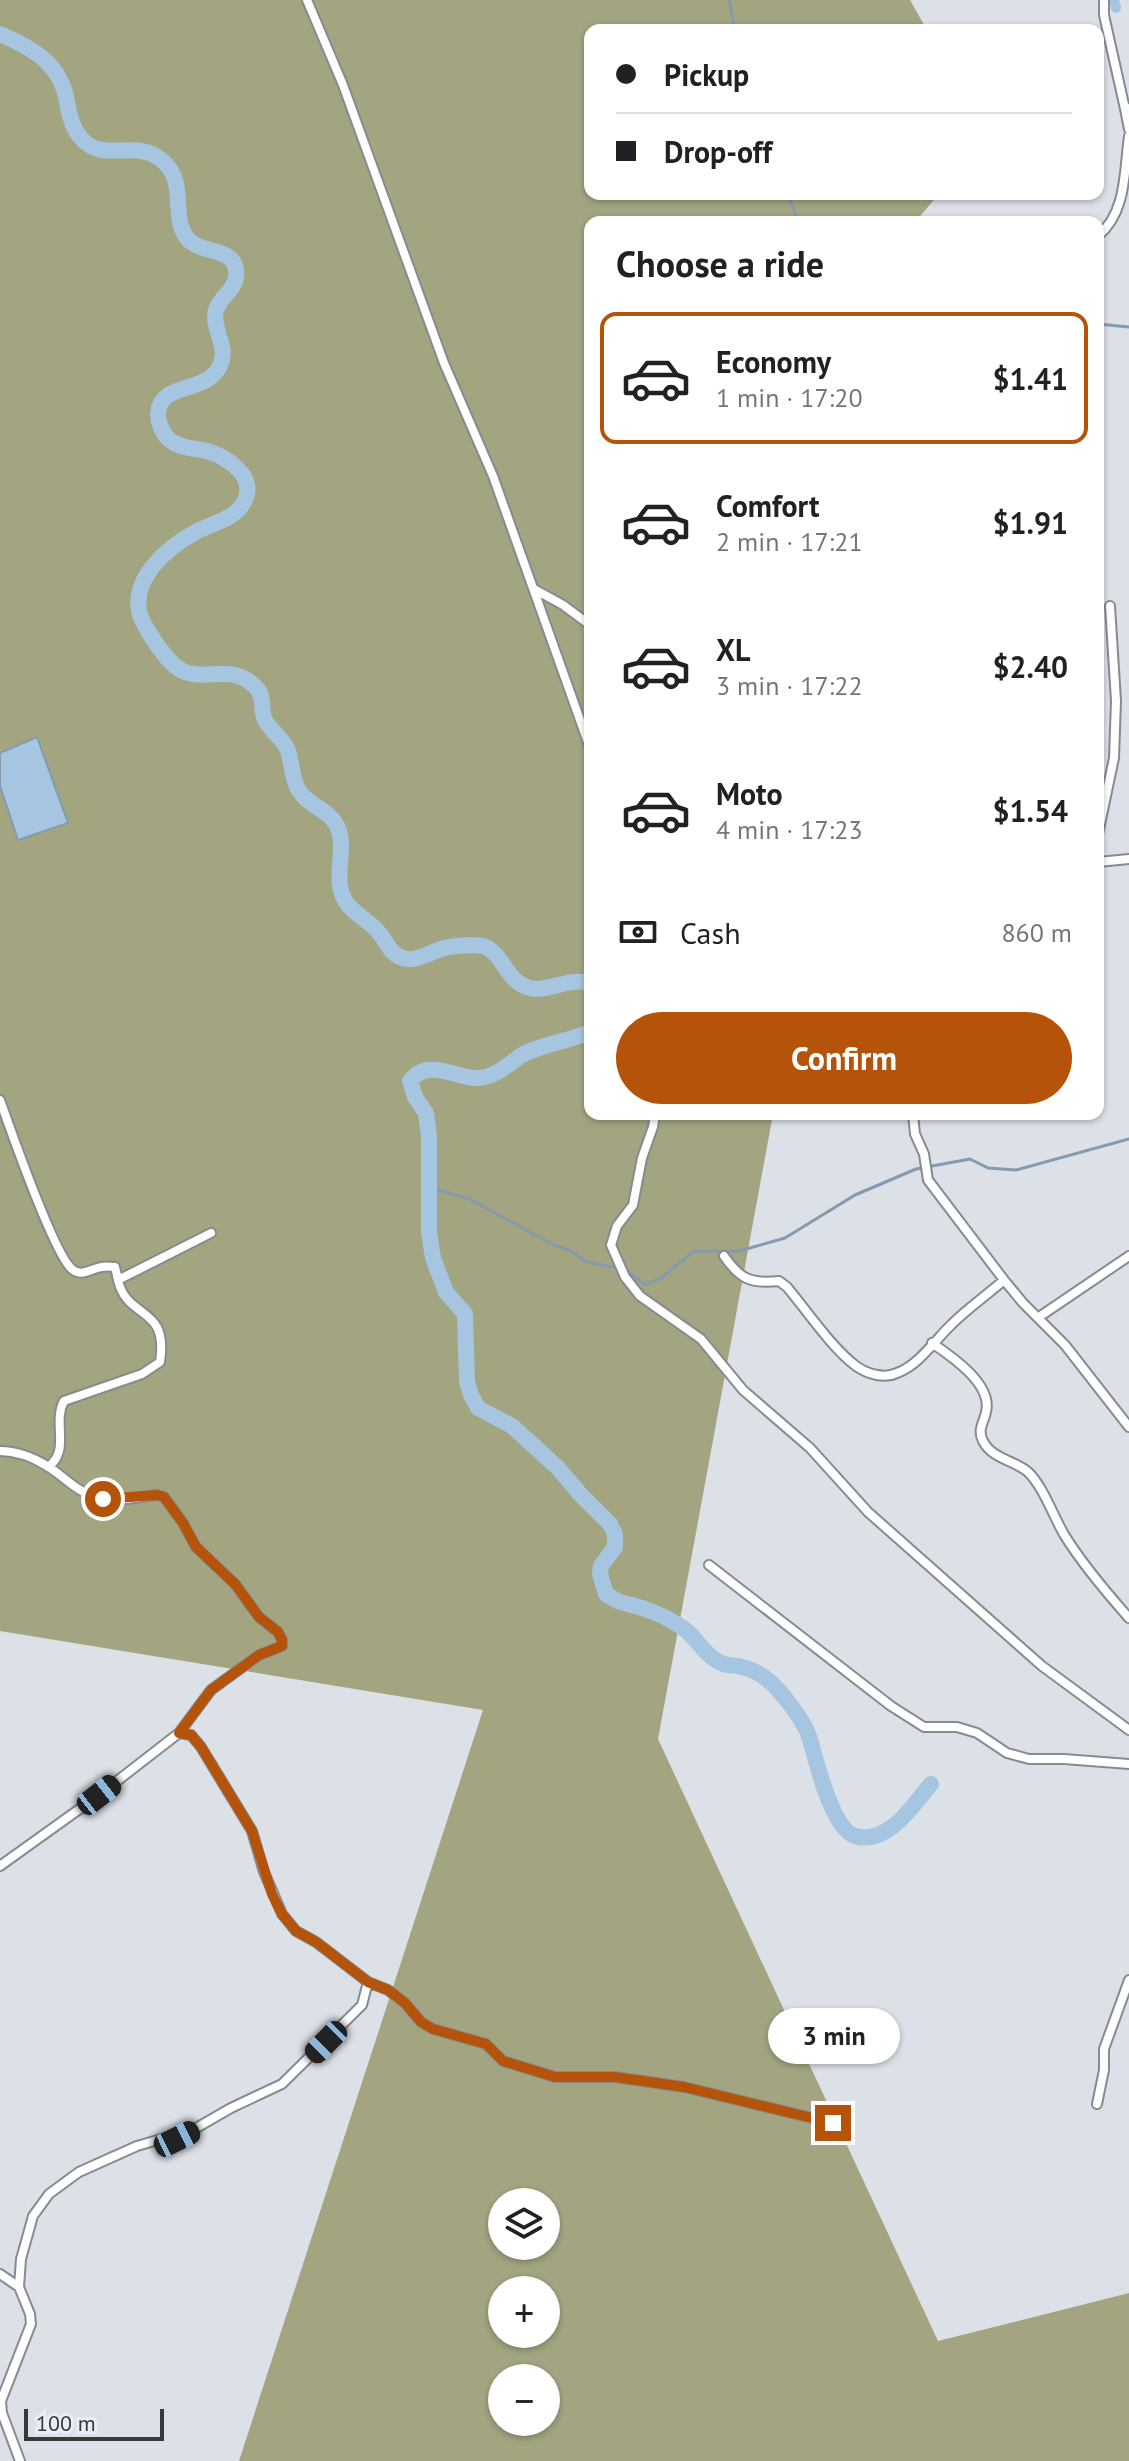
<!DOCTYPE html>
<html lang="en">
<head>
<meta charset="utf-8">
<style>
	:root { --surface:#fff; --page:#f2f2f2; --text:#202124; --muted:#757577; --line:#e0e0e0; --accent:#b45309 }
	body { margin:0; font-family:"PT Sans",sans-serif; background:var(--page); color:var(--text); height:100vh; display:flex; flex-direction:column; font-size:30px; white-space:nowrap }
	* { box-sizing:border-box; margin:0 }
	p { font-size:26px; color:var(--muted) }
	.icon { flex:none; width:44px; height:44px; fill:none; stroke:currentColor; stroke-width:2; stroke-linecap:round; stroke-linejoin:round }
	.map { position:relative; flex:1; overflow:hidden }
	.sheet { position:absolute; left:584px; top:216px; width:520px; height:904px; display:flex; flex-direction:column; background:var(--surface); border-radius:16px; box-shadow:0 2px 6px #0004 }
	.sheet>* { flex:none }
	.guide { position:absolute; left:584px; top:24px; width:520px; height:176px; border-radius:16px; box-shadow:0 2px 6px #0004; display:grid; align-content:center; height:176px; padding:0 32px; background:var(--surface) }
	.controls { position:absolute; left:488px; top:2188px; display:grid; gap:16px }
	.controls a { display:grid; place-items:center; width:72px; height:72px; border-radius:50%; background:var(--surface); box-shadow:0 2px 6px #0004; font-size:40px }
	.scale { position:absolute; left:24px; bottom:20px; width:140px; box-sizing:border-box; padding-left:8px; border:4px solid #37393c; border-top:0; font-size:22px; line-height:28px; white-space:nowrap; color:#37393c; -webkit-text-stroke:6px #e9edf5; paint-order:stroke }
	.end { position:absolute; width:36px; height:36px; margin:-18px; border:10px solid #b45309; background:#fff; box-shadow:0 0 0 4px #fff }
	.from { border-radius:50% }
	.bubble { position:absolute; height:56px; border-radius:28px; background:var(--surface); box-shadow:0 2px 6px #0004; font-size:26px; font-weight:700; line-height:56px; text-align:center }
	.car { position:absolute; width:24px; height:48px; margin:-24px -12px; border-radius:10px; box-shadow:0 0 6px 2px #0007; background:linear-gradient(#222 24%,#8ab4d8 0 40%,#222 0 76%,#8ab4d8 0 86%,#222 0) }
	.guide b { display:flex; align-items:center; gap:28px; height:76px; font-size:30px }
	.guide b+b { border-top:2px solid var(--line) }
	.guide i { width:20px; height:20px; background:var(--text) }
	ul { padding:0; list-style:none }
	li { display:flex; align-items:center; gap:24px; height:132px; margin:0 16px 12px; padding:0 16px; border:4px solid transparent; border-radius:16px }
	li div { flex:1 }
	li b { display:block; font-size:30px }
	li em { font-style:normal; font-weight:700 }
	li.active { border-color:var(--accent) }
	li>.icon { width:72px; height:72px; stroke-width:1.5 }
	h2 { padding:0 32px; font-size:36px; line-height:96px }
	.pay { display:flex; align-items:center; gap:20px; height:88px; padding:0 32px; font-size:30px }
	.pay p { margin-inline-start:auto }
	.button { display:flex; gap:16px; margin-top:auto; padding:16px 32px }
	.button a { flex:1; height:92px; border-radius:48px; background:var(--accent); color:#fff; font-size:32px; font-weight:700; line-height:92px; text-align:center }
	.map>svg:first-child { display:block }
	.forest { fill:#a2a580; fill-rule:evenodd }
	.water { fill:#a5c5e0; stroke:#849baf; stroke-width:2 }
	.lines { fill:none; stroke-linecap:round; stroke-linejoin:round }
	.stream { stroke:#849baf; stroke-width:3 }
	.canal { stroke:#a5c5e0; stroke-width:10 }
	.river { stroke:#a5c5e0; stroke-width:16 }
	.street-casing { stroke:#878b91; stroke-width:12 }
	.street { stroke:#fff; stroke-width:8 }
	.route { stroke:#b45309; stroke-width:10 }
</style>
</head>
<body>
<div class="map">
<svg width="1129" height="2461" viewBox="0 0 1129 2461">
	<rect width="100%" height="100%" fill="#dce0e7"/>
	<!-- forest -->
	<path class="forest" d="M0 0H910L927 30H590V194H939L915 222H590V1114H773L658 1739 938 2341 1129 2293V2461H239L483 1710 0 1631ZM502 2202H546V2246H502ZM502 2290H546V2334H502ZM502 2378H546V2422H502Z"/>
	<!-- water -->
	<path class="water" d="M37 737 68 823 18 840 0 786V753Z"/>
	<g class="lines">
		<!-- stream -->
		<path class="stream" d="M729 0 735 30
			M788 194 798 222
			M1098 324 1129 327
			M429 1183 439 1190 469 1199 554 1245 571 1251 587 1262 620 1268
			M627 1271 645 1285 661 1278 694 1251H739L785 1238 855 1195 916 1169 970 1159 988 1168 1016 1170 1129 1139"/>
		<!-- canal -->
		<path class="canal" d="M1114 0 1116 8"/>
		<!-- river -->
		<path class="river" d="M0 34C33 48 61 64 67 102 69 115 72 128 81 138 101 162 130 142 154 155 192 176 168 213 187 238 200 255 233 246 236 270 239 288 221 295 216 310 211 328 228 345 221 363 210 395 161 380 158 413 158 422 162 434 170 440 180 449 196 448 207 451 227 457 256 476 245 500 236 520 211 523 194 533 167 548 133 577 139 611 141 621 148 631 153 639 161 651 172 667 185 672 210 681 235 662 258 690 265 699 260 711 265 720 271 732 284 739 288 751 292 763 292 778 298 789 307 806 329 809 337 826 348 848 331 880 346 902 354 915 371 921 380 934 387 942 389 952 400 957 414 964 430 952 444 948 453 946 474 944 483 946 505 953 506 987 536 989 547 989 557 985 567 983 574 981 582 982 590 982
			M590 1032C570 1041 536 1045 519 1057 506 1066 493 1079 474 1078 455 1077 427 1058 410 1081L415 1097 426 1113 429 1136V1232L433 1258 446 1292 465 1314 467 1382 471 1395 478 1408 512 1426 558 1468 580 1494 610 1524 615 1534V1547L601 1566 600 1574 606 1594C621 1605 629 1603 645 1609 657 1613 673 1621 683 1628 698 1638 705 1658 724 1664 729 1666 736 1665 742 1667 763 1672 776 1686 789 1703 797 1713 806 1727 810 1739 816 1761 832 1829 855 1836 888 1846 913 1805 931 1784"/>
		<defs>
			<path id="street" d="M307 0 343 85 444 363 493 476 590 748
				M1104 0V15L1125 109
				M1127 108 1125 109 1129 129
				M1098 236C1127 212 1124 171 1129 136
				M534 589 563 605 590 625
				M1098 834 1114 758 1116 701 1110 606
				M1098 862 1129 859
				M0 1100C10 1128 55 1258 73 1270 83 1277 92 1268 102 1267 106 1266 111 1267 115 1267L118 1280
				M655 1114 653 1127 642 1158 633 1205 617 1226 611 1245 625 1277 640 1296 701 1339 743 1390 810 1448 868 1512 1042 1666 1129 1730
				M913 1114 915 1134 924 1154 928 1180 1004 1280 1023 1303 1065 1345 1129 1427
				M724 1256C740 1279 750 1284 779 1281L787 1287C807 1311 832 1348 856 1366 867 1374 884 1379 897 1373 919 1365 935 1340 952 1324 968 1308 987 1295 1004 1280
				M1039 1317 1129 1256
				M932 1343C951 1356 993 1384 986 1412 984 1422 977 1430 983 1441 992 1459 1014 1460 1028 1472 1043 1486 1054 1518 1065 1536 1083 1565 1106 1592 1129 1618
				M0 1451C16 1451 34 1458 47 1466 67 1478 76 1493 101 1498 117 1502 140 1497 157 1495L164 1497 183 1523 196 1547 235 1584 259 1617 278 1632 282 1640V1646L259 1655 211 1690 179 1733 191 1735 201 1747 252 1831 264 1872 282 1914 296 1931 316 1942 368 1982 362 2005 282 2084 231 2108 177 2139H161L137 2146 79 2172 49 2194 33 2216 21 2259 19 2287 30 2314 31 2324 1 2401 2 2413 20 2461
				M48 1467C71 1451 52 1422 64 1401L142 1374 160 1362C169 1304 127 1321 118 1280L211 1233
				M709 1565 891 1706 924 1727H957L977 1733 1007 1753 1029 1759H1064L1129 1764
				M0 1866 99 1795 179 1733
				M368 1982 388 1990 405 2003 421 2022 433 2029 486 2044 503 2061 555 2077H615L684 2087 833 2123
				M1097 2104 1104 2070V2049L1129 1980
				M0 2274 19 2287"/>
		</defs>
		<!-- street casing -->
		<use href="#street" class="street-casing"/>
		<!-- street -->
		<use href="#street" class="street"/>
	</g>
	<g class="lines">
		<!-- route -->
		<path class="route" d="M103 1499 157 1495 164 1497 183 1523 196 1547 235 1584 259 1617 278 1632 282 1640V1646L259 1655 211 1690 179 1733 191 1735 201 1747 252 1831 272 1894 282 1914 296 1931 316 1942 368 1982 388 1990 405 2003 421 2022 433 2029 486 2044 503 2061 555 2077H615L684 2087 833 2123"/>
	</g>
</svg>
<div class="controls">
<a><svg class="icon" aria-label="layers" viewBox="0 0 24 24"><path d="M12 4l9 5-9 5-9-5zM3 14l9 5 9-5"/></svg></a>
<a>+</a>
<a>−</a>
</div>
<div class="scale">100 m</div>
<i class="end from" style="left:103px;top:1499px"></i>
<i class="end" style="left:833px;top:2123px"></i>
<div class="bubble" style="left:768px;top:2008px;width:132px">3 min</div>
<i class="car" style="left:99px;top:1795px;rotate:52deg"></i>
<i class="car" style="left:326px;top:2042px;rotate:225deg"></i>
<i class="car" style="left:177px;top:2139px;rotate:64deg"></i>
<div class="guide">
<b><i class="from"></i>Pickup</b>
<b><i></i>Drop-off</b>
</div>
<section class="sheet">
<h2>Choose a ride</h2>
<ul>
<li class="active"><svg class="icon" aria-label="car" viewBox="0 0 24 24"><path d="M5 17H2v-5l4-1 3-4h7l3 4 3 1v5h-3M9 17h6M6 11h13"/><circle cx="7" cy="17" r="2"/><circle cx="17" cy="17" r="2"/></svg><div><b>Economy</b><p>1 min · 17:20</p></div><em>$1.41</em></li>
<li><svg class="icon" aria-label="car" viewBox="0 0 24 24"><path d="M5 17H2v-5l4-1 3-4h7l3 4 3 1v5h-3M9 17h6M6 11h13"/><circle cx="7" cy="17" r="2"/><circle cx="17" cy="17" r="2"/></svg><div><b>Comfort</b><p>2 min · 17:21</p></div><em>$1.91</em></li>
<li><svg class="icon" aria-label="car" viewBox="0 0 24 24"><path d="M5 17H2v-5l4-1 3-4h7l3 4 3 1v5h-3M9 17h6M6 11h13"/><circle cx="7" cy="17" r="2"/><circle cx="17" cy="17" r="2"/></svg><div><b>XL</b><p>3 min · 17:22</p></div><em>$2.40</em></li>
<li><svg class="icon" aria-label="car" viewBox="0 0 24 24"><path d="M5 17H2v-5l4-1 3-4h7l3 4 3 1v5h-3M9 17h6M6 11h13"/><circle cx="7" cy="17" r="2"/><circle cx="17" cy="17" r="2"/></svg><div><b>Moto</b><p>4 min · 17:23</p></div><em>$1.54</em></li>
</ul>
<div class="pay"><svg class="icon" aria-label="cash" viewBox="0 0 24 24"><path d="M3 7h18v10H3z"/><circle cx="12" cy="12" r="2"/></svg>Cash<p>860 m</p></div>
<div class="button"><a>Confirm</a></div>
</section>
</div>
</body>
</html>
